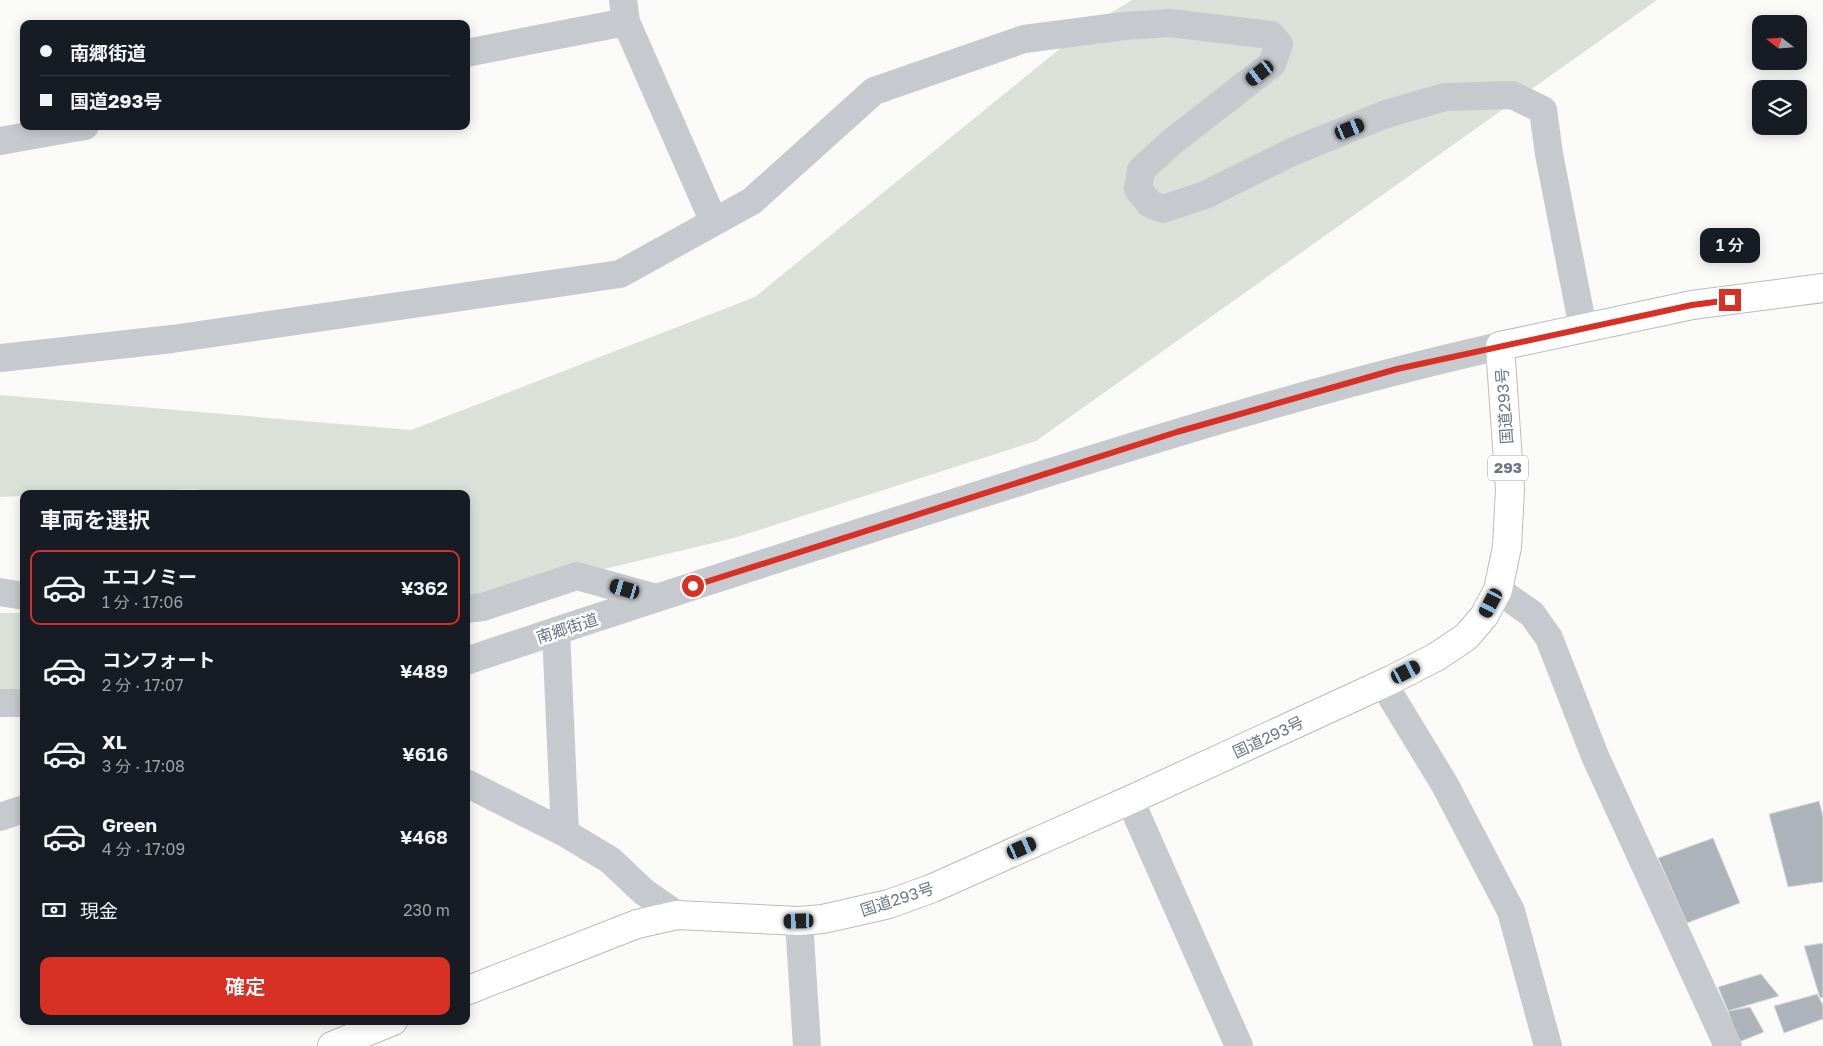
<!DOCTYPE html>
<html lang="ja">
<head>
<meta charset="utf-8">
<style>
	:root { --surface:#171b24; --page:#20242c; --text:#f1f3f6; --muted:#9ea1a6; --line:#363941; --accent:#d93025 }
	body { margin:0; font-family:"Golos Text","Noto Sans JP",sans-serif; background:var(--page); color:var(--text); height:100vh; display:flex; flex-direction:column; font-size:19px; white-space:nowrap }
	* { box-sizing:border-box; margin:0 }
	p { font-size:16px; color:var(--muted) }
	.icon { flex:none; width:28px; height:28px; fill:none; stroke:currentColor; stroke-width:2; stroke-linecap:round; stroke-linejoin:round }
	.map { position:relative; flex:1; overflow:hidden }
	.side { position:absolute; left:20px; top:490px; width:450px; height:535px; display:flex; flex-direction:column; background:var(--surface); border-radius:10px; box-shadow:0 2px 12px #0003 }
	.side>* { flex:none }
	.banner { position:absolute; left:20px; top:20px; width:450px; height:110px; border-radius:10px; box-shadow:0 2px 12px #0003; display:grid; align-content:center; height:110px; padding:0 20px; background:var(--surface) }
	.needle { width:32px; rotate:287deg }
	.buttons { position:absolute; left:1752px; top:15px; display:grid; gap:10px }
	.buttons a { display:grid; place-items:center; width:55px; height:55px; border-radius:10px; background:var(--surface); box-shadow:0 2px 12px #0003; font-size:25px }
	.end { position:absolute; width:22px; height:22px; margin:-11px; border:6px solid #d93025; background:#fff; box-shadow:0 0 0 2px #fff }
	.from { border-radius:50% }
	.bubble { position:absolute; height:35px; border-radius:10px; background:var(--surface); box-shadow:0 2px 12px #0003; font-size:16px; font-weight:600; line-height:35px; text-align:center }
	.car { position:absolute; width:15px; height:30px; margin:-15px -8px; border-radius:6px; box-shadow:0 0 4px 1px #0007; background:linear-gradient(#222 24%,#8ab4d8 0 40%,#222 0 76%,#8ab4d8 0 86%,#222 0) }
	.banner b { display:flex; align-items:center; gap:18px; height:48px; font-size:19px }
	.banner b+b { border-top:1px solid var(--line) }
	.banner i { width:12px; height:12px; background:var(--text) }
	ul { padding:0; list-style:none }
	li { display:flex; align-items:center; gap:15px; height:75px; margin:0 10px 8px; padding:0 10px; border:2px solid transparent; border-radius:10px }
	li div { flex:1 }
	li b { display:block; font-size:19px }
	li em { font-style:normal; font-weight:600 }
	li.active { border-color:var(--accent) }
	li>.icon { width:45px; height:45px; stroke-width:1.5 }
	h2 { padding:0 20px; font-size:22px; line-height:60px }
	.pay { display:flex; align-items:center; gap:12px; height:55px; padding:0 20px; font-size:19px }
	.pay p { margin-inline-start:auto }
	.primary-button { display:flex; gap:10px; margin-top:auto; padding:10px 20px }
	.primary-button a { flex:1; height:58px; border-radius:10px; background:var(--accent); color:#fff; font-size:20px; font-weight:600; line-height:58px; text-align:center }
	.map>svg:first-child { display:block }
	.green { fill:#dbe1d9 }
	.building { fill:#adb3ba; stroke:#dcdcda }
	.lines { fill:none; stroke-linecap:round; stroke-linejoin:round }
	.trunk-casing { stroke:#b9bcbf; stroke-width:30 }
	.minor { stroke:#c6c9cd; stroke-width:28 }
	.tertiary { stroke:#c6c9cd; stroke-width:28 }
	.trunk { stroke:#fff; stroke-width:28 }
	.route { stroke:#d93025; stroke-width:6 }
	.labels { text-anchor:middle; stroke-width:5; stroke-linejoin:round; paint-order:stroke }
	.shield { fill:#fff; stroke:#97a0ac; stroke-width:1 }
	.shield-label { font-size:15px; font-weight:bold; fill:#6a7788 }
	.street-label { font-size:16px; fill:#6a7788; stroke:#fff }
</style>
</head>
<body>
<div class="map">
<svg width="1823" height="1046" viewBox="0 0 1823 1046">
	<rect width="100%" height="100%" fill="#fafaf8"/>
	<!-- green -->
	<path class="green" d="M1132 0H1657L1036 441 734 538 466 602V494H199V489L24 494V496L0 497V395L411 430 755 297 1084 29Z
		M0 613H24V692L0 694Z"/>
	<!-- building -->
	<path class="building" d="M1819 801 1823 816V882L1788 887 1769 814Z
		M1713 838 1740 903 1687 923 1658 858Z
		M1823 943V997L1820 998 1804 946Z
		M1761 974 1779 996 1728 1011 1718 987Z
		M1817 994 1823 1005V1019L1784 1033 1774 1006Z
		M1750 1007 1764 1032 1739 1042 1728 1011Z"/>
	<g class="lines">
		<defs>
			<path id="trunk" d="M466 991 637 924 677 915 799 921 823 919 889 904 933 888 1130 800 1391 680 1436 657 1466 637 1484 616 1498 590 1507 547 1510 489 1500 346 1692 305 1823 288
				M332 1046 393 1021"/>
		</defs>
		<!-- trunk casing -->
		<use href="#trunk" class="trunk-casing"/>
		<!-- minor -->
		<path class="minor" d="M623 0 626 22 714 222
			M466 53 626 22
			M0 141 85 126
			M0 358 172 339 620 274 752 201 874 91 1024 39 1124 26 1170 23 1271 35 1279 44 1272 64 1173 141 1141 170 1138 189 1150 204 1163 209 1205 195 1294 151 1386 114 1445 97 1512 95 1543 110 1549 154 1583 328
			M1498 590 1532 614 1549 638 1595 756 1728 1046
			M0 592 24 596
			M466 609 483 607 577 576 656 598
			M556 631 565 833
			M1383 683 1445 785 1511 911 1548 1046
			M0 703H24
			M466 783 565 833 610 860 644 892 677 915
			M799 921 807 1046"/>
		<!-- tertiary -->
		<path class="tertiary" d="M466 661C636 604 807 549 978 495 1151 440 1323 386 1500 346
			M1130 800 1239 1046
			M0 817 24 809"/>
		<!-- trunk -->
		<use href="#trunk" class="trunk"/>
	</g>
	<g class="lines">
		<!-- route -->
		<path class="route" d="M693 586 1177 432 1397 369 1692 305 1730 300"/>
	</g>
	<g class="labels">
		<!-- shield labels -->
		<rect class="shield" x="1488" y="455.5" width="40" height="25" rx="4"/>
		<g class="shield-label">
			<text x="1508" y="473">293</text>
		</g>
		<!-- street labels -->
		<g class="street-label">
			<text transform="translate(1504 406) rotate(-94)" y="6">国道293号</text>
			<text transform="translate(567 628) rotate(-18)" y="6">南郷街道</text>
			<text transform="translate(1268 737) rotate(-25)" y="6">国道293号</text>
			<text transform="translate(897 899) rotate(-18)" y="6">国道293号</text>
		</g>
	</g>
</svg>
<div class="buttons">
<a><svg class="needle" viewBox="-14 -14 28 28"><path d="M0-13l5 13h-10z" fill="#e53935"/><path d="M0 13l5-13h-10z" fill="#9ea1a6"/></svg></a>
<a><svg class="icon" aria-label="layers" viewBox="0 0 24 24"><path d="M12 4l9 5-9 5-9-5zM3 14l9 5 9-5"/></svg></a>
</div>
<i class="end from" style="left:693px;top:586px"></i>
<i class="end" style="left:1730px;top:300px"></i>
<div class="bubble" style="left:1700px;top:228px;width:60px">1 分</div>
<i class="car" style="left:1260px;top:73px;rotate:232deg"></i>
<i class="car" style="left:1350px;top:129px;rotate:68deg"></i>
<i class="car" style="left:625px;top:589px;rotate:286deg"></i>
<i class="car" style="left:1491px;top:603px;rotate:208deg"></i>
<i class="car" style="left:1406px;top:672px;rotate:63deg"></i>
<i class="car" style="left:1022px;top:848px;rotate:66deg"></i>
<i class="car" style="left:799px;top:921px;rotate:268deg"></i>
<div class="banner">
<b><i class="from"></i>南郷街道</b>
<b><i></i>国道293号</b>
</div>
<section class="side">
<h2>車両を選択</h2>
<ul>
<li class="active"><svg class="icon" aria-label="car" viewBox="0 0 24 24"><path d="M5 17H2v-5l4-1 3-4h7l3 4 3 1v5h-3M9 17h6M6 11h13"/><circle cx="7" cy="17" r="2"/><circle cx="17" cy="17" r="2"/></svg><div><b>エコノミー</b><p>1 分 · 17:06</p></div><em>¥362</em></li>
<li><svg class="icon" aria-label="car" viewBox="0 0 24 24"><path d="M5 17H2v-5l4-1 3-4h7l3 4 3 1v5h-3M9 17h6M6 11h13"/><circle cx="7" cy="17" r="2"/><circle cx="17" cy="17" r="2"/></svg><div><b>コンフォート</b><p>2 分 · 17:07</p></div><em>¥489</em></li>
<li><svg class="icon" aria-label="car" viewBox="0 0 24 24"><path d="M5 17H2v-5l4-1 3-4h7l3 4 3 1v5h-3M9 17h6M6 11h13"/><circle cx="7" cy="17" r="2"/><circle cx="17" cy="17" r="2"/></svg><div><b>XL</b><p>3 分 · 17:08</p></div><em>¥616</em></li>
<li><svg class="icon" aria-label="car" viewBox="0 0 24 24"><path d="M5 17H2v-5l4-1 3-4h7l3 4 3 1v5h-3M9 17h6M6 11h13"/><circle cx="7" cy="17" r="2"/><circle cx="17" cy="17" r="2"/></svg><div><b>Green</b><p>4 分 · 17:09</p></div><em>¥468</em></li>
</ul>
<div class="pay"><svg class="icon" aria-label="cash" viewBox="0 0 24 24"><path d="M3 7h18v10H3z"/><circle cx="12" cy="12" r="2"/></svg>現金<p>230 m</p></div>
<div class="primary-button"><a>確定</a></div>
</section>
</div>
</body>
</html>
